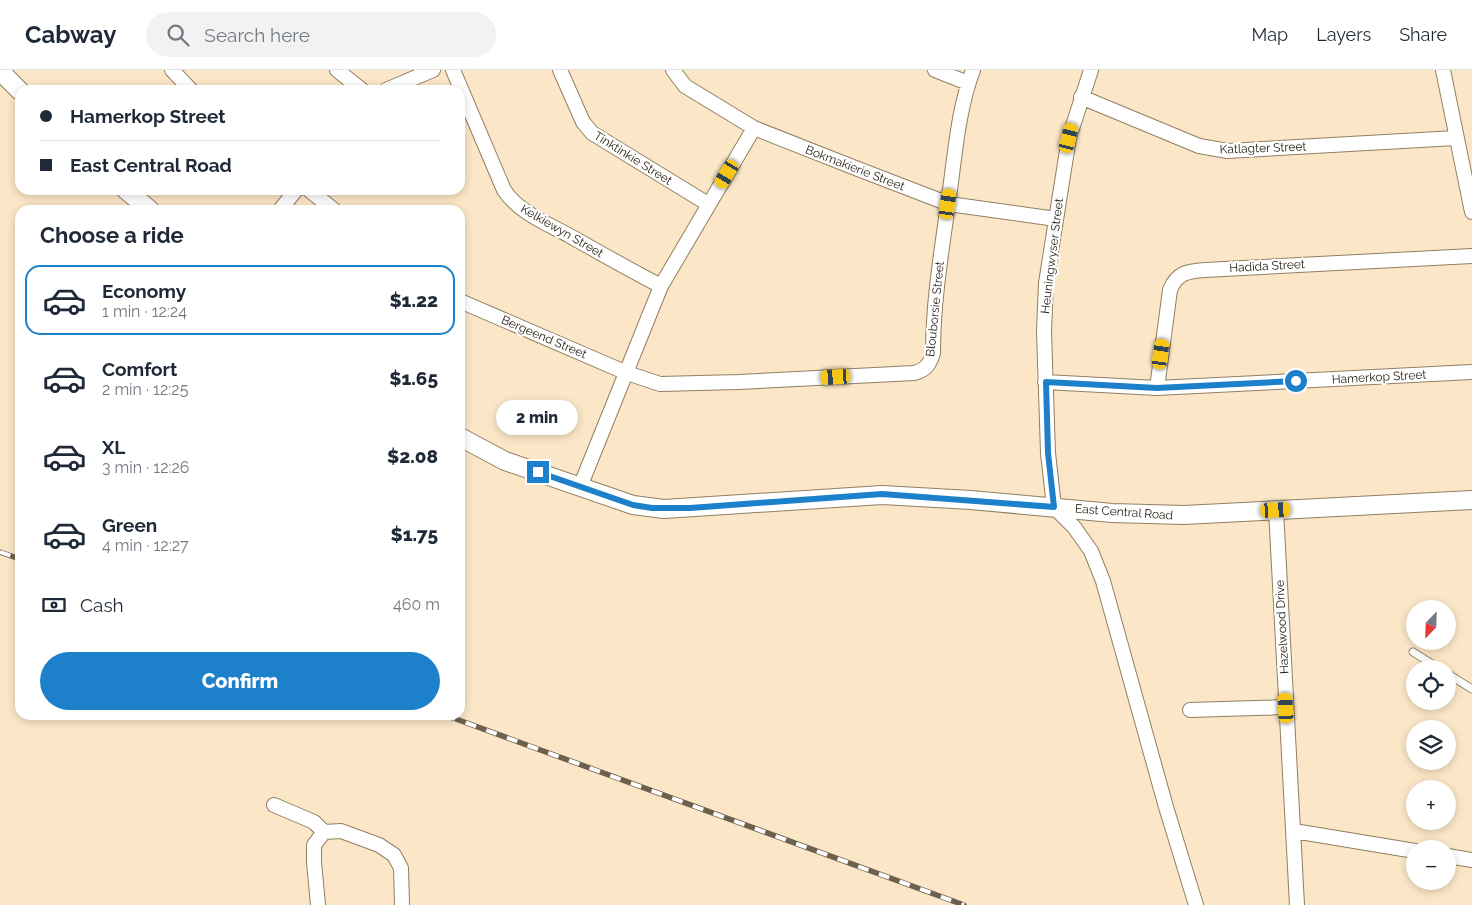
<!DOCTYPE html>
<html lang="en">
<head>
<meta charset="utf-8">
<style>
	:root { --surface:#fff; --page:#f2f2f3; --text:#1f2937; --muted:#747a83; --line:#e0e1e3; --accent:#1c80cb }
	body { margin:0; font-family:Raleway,sans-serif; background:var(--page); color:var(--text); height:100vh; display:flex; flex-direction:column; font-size:19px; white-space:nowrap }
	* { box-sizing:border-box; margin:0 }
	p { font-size:16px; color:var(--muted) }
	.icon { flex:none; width:28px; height:28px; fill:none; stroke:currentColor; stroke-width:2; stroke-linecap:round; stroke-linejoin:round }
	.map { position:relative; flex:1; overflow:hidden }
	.details { position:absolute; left:15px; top:135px; width:450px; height:515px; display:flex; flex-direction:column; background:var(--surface); border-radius:15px; box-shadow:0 2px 8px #0003 }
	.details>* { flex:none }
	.hud { position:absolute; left:15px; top:15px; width:450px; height:110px; border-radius:15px; box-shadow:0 2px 8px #0003; display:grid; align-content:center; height:110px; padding:0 25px; background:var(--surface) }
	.needle { width:32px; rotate:203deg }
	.tools { position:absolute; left:1406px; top:530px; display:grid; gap:10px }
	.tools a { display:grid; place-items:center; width:50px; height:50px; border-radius:50%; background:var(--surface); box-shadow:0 2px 8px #0003; font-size:25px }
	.end { position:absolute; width:22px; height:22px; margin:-11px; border:6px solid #1c80cb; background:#fff; box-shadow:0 0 0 2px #fff }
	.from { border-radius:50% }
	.bubble { position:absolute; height:35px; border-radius:18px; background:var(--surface); box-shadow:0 2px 8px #0003; font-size:16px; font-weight:800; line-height:35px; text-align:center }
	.car { position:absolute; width:15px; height:30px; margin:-15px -8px; border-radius:6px; box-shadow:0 0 4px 1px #0007; background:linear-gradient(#f5c518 24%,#345 0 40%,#f5c518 0 76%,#345 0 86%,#f5c518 0) }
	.hud b { display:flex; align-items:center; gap:18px; height:48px; font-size:19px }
	.hud b+b { border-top:1px solid var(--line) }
	.hud i { width:12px; height:12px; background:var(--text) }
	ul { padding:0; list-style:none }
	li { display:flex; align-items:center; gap:15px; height:70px; margin:0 10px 8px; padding:0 15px; border:2px solid transparent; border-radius:15px }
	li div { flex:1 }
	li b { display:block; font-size:19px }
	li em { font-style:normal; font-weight:800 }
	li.selected { border-color:var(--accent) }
	li>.icon { width:45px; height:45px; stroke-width:1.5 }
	h2 { padding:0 25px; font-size:22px; line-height:60px }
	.pay { display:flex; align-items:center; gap:12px; height:55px; padding:0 25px; font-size:19px }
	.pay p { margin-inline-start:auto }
	.button { display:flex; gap:10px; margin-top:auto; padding:10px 25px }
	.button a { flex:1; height:58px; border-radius:30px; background:var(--accent); color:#fff; font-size:20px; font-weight:800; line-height:58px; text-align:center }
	header { display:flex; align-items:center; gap:30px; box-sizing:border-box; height:70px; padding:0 25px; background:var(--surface); border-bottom:1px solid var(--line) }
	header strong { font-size:24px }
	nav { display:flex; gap:28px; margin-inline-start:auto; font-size:18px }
	.search { width:350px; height:45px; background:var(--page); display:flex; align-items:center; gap:12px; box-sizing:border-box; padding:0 18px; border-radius:28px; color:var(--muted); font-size:19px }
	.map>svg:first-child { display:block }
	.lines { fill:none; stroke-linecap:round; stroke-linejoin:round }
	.service-casing { stroke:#917f62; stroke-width:9 }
	.minor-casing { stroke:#917f62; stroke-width:16 }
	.tertiary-casing { stroke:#917f62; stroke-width:20 }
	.service { stroke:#fff; stroke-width:7 }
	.minor { stroke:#fff; stroke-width:14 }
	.tertiary { stroke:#fff; stroke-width:18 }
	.rail-casing { stroke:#6d614e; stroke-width:5.5 }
	.rail { stroke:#fff; stroke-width:4; stroke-dasharray:11; stroke-linecap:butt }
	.route { stroke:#1c80cb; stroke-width:6 }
	.labels { text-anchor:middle; stroke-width:4.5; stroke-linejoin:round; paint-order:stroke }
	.street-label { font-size:12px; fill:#231c10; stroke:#fff }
</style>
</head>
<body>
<header>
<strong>Cabway</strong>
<div class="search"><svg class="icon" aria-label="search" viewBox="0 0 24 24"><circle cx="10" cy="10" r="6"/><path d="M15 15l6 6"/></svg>Search here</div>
<nav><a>Map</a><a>Layers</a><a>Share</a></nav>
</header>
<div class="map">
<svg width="1472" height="835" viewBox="0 0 1472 835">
	<rect width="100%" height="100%" fill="#fbe7c7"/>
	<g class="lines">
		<defs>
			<path id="service" d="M1413 582 1440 599
				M1448 604 1472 619"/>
			<path id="minor" d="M172 0 191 20
				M337 0 362 20
				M453 0 504 120C518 142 548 154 570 166 600 183 630 200 661 216
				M560 0 583 52 592 63 708 134
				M673 0 685 16 754 58 858 99 949 134 1056 149
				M935 0 968 13
				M1091 0 1069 68 1046 213 1044 261 1048 383 1054 437 1074 457 1091 481 1103 511 1166 737 1196 835
				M1443 0 1472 142
				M386 20 433 0
				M1081 27 1199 76 1228 81 1456 68
				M309 120 334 140
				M280 140 296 120
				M460 231 627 303 660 314 739 312 914 303C926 300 930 294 933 283 933 230 942 179 949 127 955 85 958 40 973 0
				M1045 312 1157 318 1472 302
				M1157 318 1170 220C1177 203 1187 201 1205 200L1472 186
				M580 417 661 216 754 58
				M1276 440 1297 835
				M1190 640 1286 637
				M274 735 314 752 324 762
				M1294 761 1415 781
				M1448 786 1472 790
				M318 835 314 792V775L324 762 341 761 379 775 394 785 401 798 402 835"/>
			<path id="tertiary" d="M0 1 20 21
				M126 120 150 140
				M460 367 505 391 633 435 664 439 882 425 971 430 1112 443 1184 445 1472 430"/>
		</defs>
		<!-- service casing -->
		<use href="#service" class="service-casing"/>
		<!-- minor casing -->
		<use href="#minor" class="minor-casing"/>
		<!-- tertiary casing -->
		<use href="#tertiary" class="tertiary-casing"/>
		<!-- service -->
		<use href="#service" class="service"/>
		<!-- minor -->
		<use href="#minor" class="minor"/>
		<!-- tertiary -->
		<use href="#tertiary" class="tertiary"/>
		<defs>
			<path id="rail" d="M0 482 20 489
				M445 645 964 835"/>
		</defs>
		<!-- rail casing -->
		<use href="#rail" class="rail-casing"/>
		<!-- rail -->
		<use href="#rail" class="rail"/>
	</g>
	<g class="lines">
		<!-- route -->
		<path class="route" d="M538 402 633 435 652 438H690L882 424 1054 437 1048 383 1046 312 1157 318 1296 311"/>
	</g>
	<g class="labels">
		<!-- street labels -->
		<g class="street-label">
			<text transform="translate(1263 78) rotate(-2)" y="4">Katlagter Street</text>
			<text transform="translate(633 88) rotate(32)" y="4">Tinktinkie Street</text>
			<text transform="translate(855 98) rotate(21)" y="4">Bokmakierie Street</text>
			<text transform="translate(562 161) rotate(30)" y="4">Kelkiewyn Street</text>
			<text transform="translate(1052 186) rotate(-83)" y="4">Heuningwyser Street</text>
			<text transform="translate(1267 196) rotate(-3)" y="4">Hadida Street</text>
			<text transform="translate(935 239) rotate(-84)" y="4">Blouborsie Street</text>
			<text transform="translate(544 267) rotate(23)" y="4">Bergeend Street</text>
			<text transform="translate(1379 307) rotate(-3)" y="4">Hamerkop Street</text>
			<text transform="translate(1124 442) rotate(4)" y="4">East Central Road</text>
			<text transform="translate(1282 557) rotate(-93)" y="4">Hazelwood Drive</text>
		</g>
	</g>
</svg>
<div class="tools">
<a><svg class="needle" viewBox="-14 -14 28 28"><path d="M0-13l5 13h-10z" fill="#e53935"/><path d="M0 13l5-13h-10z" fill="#747a83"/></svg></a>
<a><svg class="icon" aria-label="locate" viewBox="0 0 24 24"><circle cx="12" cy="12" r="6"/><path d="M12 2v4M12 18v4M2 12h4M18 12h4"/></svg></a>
<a><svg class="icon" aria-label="layers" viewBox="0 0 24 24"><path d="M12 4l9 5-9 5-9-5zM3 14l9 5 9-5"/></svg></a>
<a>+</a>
<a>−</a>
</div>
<i class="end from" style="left:1296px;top:311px"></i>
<i class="end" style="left:538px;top:402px"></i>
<div class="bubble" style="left:496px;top:330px;width:82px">2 min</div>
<i class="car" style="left:1069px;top:68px;rotate:14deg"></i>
<i class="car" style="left:727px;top:104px;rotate:211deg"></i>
<i class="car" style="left:948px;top:134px;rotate:8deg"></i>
<i class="car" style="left:1161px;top:284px;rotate:8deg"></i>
<i class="car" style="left:836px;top:307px;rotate:267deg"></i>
<i class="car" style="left:1276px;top:440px;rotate:87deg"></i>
<i class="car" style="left:1286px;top:638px;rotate:357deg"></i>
<div class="hud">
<b><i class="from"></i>Hamerkop Street</b>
<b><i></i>East Central Road</b>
</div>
<section class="details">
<h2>Choose a ride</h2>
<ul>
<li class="selected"><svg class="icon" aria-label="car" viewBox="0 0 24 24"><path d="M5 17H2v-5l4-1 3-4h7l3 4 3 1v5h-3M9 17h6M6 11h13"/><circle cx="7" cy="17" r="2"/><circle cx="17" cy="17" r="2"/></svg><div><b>Economy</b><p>1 min · 12:24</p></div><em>$1.22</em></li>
<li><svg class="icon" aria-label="car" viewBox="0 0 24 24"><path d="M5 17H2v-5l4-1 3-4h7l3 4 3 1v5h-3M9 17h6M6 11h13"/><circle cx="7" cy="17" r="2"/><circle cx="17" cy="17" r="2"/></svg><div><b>Comfort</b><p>2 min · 12:25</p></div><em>$1.65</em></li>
<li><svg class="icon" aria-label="car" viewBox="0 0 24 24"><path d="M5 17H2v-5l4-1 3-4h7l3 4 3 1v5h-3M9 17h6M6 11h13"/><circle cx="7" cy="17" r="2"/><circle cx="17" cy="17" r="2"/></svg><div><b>XL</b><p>3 min · 12:26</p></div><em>$2.08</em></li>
<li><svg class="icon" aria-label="car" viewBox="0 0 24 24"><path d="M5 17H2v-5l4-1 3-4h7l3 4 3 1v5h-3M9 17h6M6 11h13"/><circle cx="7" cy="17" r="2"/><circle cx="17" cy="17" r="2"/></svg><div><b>Green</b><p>4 min · 12:27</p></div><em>$1.75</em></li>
</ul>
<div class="pay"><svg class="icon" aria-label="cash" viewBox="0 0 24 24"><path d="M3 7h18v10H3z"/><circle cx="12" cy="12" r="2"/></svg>Cash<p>460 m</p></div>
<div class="button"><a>Confirm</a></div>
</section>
</div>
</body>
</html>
